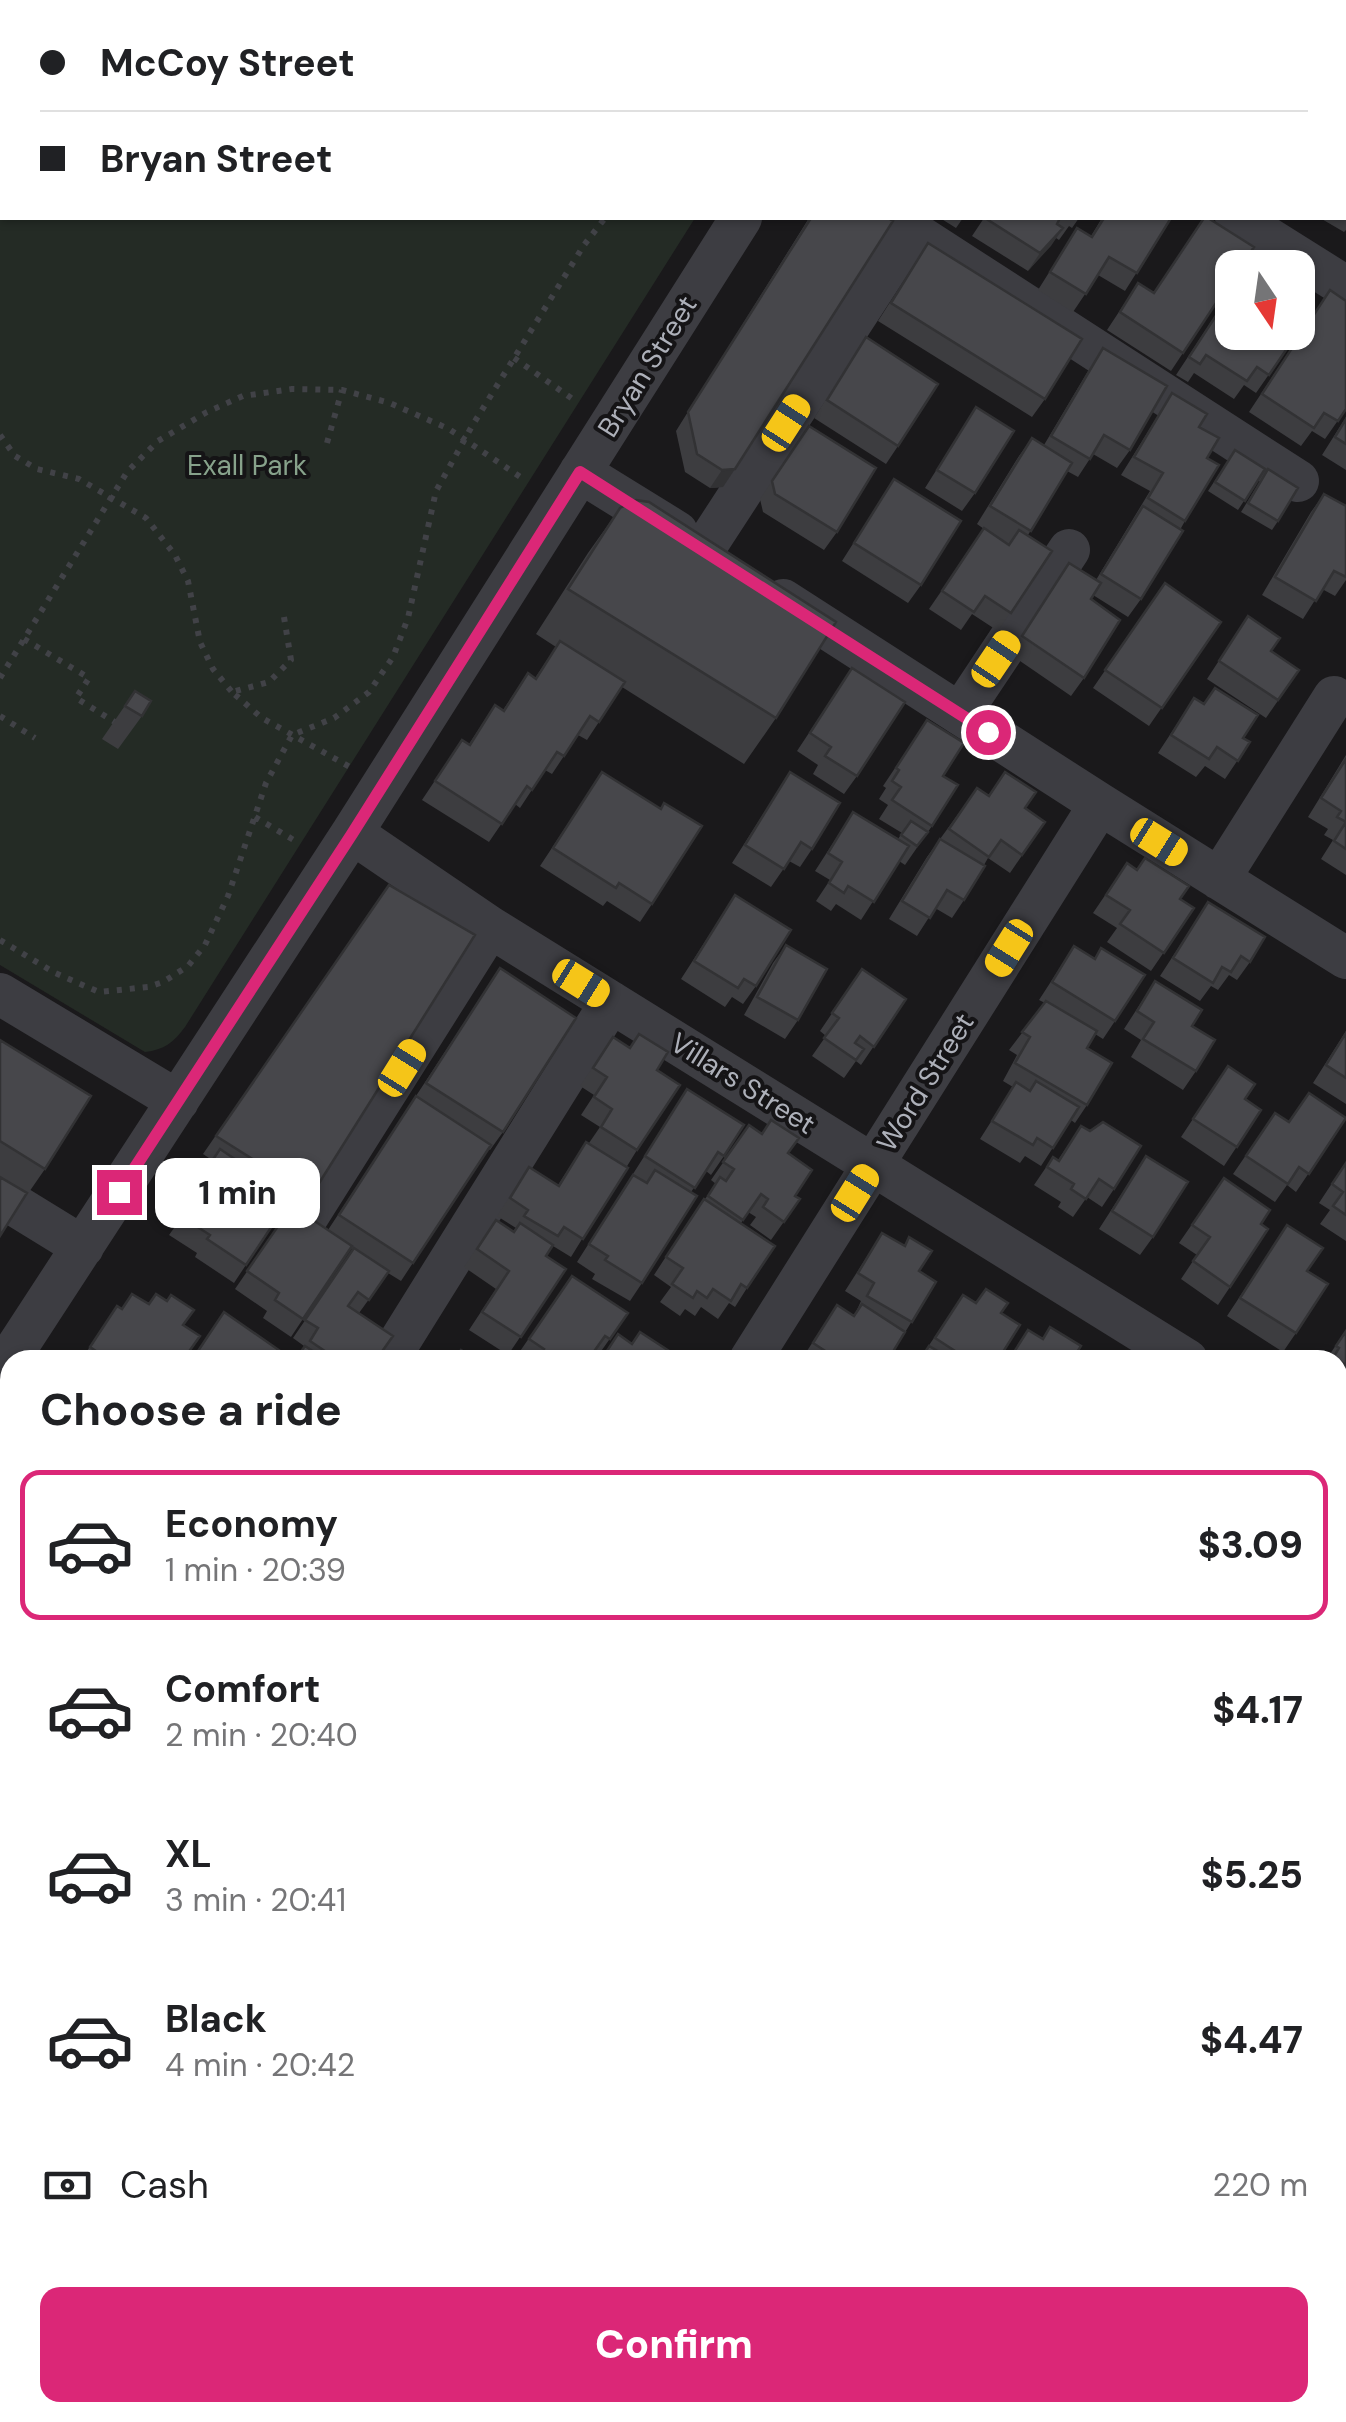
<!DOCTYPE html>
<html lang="en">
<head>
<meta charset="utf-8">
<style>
	:root { --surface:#fff; --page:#f6f6f6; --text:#202124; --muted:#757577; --line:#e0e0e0; --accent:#db2777 }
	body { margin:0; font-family:"DM Sans",sans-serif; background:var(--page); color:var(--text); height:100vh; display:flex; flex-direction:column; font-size:38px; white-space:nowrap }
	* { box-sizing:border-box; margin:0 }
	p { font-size:32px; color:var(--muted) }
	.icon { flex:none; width:55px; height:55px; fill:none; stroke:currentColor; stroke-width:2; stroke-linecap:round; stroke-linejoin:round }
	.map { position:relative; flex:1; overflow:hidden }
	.side { position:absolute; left:0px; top:1350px; width:1348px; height:1072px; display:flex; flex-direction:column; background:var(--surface); border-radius:30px 30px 0 0; box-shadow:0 2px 8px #0004 }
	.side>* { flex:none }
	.guide { position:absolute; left:0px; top:0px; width:1348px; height:220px; box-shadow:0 2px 8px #0004; display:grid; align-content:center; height:220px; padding:0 40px; background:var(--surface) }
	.needle { width:65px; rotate:167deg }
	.controls { position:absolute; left:1215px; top:250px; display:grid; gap:20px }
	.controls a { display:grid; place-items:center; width:100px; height:100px; border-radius:20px; background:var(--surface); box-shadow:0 2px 8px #0004; font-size:50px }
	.end { position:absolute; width:45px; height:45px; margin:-22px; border:12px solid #db2777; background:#fff; box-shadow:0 0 0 5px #fff }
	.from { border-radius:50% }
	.bubble { position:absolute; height:70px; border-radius:20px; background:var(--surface); box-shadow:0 2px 8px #0004; font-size:32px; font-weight:800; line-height:70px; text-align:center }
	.car { position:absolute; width:30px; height:60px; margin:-30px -15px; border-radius:12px; box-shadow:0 0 8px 2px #0007; background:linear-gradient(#f5c518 24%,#345 0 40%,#f5c518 0 76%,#345 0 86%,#f5c518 0) }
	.guide b { display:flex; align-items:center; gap:35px; height:95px; font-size:38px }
	.guide b+b { border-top:2px solid var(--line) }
	.guide i { width:25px; height:25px; background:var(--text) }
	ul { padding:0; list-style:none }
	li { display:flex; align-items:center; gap:30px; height:150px; margin:0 20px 15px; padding:0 20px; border:5px solid transparent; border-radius:20px }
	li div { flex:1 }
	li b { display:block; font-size:38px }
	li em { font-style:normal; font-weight:800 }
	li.current { border-color:var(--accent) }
	li>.icon { width:90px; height:90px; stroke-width:1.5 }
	h2 { padding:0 40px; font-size:45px; line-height:120px }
	.pay { display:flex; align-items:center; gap:25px; height:110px; padding:0 40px; font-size:38px }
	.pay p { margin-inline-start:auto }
	.cta { display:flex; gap:20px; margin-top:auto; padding:20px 40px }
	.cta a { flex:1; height:115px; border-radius:20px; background:var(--accent); color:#fff; font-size:40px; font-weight:800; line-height:115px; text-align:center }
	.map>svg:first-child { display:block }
	.green { fill:#242b25 }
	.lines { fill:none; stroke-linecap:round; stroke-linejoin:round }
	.path { stroke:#414247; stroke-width:6; stroke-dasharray:5 8; stroke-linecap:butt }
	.minor { stroke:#3d3d42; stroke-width:42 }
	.wall { fill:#3d3d40 }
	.shaded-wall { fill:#323234 }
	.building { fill:#47474b; stroke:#323234; stroke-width:2.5 }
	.route { stroke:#db2777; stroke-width:12 }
	.labels { text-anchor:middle; stroke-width:8; stroke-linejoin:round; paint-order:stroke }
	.street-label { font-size:28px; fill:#adb0b9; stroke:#151416 }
	.park-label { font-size:28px; fill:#87a28b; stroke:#151416 }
</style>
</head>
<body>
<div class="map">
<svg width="1346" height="2422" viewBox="0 0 1346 2422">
	<rect width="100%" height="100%" fill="#1a191b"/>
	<!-- green -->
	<path class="green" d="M0 0H848L847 2H2V218H695L185 1027C174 1042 164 1050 145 1052L0 965Z"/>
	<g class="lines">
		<!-- path -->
		<path class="path" d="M810 2 811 0
			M514 358 574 400
			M0 435 15 456 37 469 79 479 146 518 175 555 188 581 200 642 213 669 232 692
			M327 443 342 390
			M284 617 291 660 269 682 232 692 262 718 350 767
			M24 639 89 678 76 698 118 724
			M0 678 127 472 158 441 207 412 243 396 292 389 342 390 390 403 449 429 525 480
			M0 716 35 738
			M255 817 297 842
			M0 940 55 973 99 992 148 987 163 982 188 966 205 945 228 896 266 783 292 735 334 718 369 692 393 657 408 618 436 491 472 426 584 245 605 218"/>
		<!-- minor -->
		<path class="minor" d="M884 0 888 2
			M1301 2 1303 0
			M891 218 1298 481
			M1236 218 1346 287
			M580 472 677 532
			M704 549 911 231
			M783 600 1100 804 1346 958
			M960 714 1069 550
			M352 833 490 927 1187 1360
			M1219 879 1334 697
			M0 994 178 1101
			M0 1196 83 1247
			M306 1219 490 927
			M388 1360 611 1002
			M750 1360 1100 804
			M0 1373 352 833 741 218
			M1338 1454 1346 1459
			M0 1494 10 1500
			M0 1702 10 1709
			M1338 1869 1346 1855
			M0 1979 10 1985
			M1338 1982 1346 1988
			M0 2277 10 2283
			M697 2412 712 2422
			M388 2422 394 2412
			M616 2422 623 2412
			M855 2422 861 2412
			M992 2422 998 2412"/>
	</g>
	<!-- wall -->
	<path class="wall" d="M965 0H1090L1088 2H969Z
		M1346 57V230L1344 232 1320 218H1345Z
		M809 218H888L735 469 723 487 710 488 685 472 676 431Z
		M940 218H963L956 228Z
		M984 218H1079L1072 228 1069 226 1059 240 1056 238 1028 271 972 236Z
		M1102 218H1171L1125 291 1098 275 1073 312 1038 290 1077 228 1091 236Z
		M928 243 1045 399 1032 417 878 321Z
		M1232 279 1171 371 1107 330 1138 283 1154 293Z
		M1232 290 1295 332 1286 346 1288 347 1256 393 1244 385 1234 399 1194 373 1188 382 1176 375Z
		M1317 309 1346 409 1325 439 1312 431 1301 446 1249 412Z
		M866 337 898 446 886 464 814 418Z
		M1103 348 1130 450 1117 468 1093 454 1078 477 1067 471 1028 535 1052 551 998 631 972 614 961 630 929 609 984 529 977 524 1019 456 1032 438 1044 445 1091 366Z
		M1172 393 1199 427 1207 458 1185 521 1141 599 1128 617 1093 595 1091 599 1084 678 1071 696 1010 654 1069 563 1096 580 1150 491 1121 475Z
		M976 407 975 493 962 511 925 488Z
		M1346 417V470L1322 455Z
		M809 426 837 532 824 550 763 512 760 499Z
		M1235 450 1265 469 1238 510 1208 491Z
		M1262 478 1278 521 1272 530 1241 512Z
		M894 479 921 585 908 603 842 561Z
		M1324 494 1346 506V580L1335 596 1322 589 1303 619 1262 595 1311 512Z
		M620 508 776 718 744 764 622 687 587 740 578 735 552 774 545 770 520 808 515 804 489 842 422 800 450 758 469 744 495 705 503 710 528 673 535 678 556 647 536 634 588 553Z
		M1165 583 1221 622 1149 726 1093 688Z
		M1248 616 1271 651 1299 670 1266 718 1207 679Z
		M852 668 857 776 844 794 813 774 818 765 797 751Z
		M135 691 142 716 118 749 102 739Z
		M1194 698 1250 742 1225 779 1205 766 1196 777 1158 753Z
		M915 738 943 776 932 826 905 865 899 861 861 920 836 904 831 911 816 901 830 880 815 871 853 812 898 839 902 833 879 819 888 805 879 799 886 788 883 786Z
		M1346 755V875L1321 859 1333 840 1324 835 1328 829 1308 817Z
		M602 772 652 904 640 922 607 901 603 906 540 866Z
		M790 772 812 849 800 867 789 861 771 887 732 863Z
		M977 788 988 796 1025 808 1045 822 1010 873 988 858 964 900 952 918 935 908 917 936 889 919 927 857Z
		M1127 863 1194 908 1151 971 1107 942 1117 928 1093 913Z
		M389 885 311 1196 300 1211 328 1230 500 968 503 1132 490 1150 488 1149 401 1281 388 1273 359 1313 376 1360H295L304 1346 293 1338 353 1250 350 1248 291 1337 263 1318 267 1311 235 1289 290 1209 285 1206 234 1283 195 1257 197 1253 169 1235 187 1210 181 1206 212 1160 203 1154Z
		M735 895 756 986 743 1004 732 997 725 1007 681 979Z
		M1208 902 1250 962 1237 980 1229 975 1218 990 1211 986 1200 1001 1160 976Z
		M786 945 798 1020 785 1039 744 1015 773 963Z
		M1074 946 1094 959 1101 948 1115 1021 1103 1039 1095 1034 1087 1048V1105L1075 1123 1071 1120 1041 1166 1025 1156 1020 1163 980 1139 1013 1087 1003 1081 1017 1055 1009 1050 1045 1003 1039 1000Z
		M862 969 906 999 861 1065 856 1061 844 1078 812 1056 826 1036 820 1031Z
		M1155 981 1192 1026 1196 1071 1183 1090 1131 1057 1141 1040 1124 1029Z
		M1346 1031V1104L1313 1083Z
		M613 1037 657 1070 637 1150 571 1257 553 1246 546 1256 566 1269 508 1355 469 1330 496 1289 464 1267 496 1220 513 1231 516 1228 497 1216 529 1167 558 1185 586 1142 589 1143 600 1127 581 1115 594 1095 580 1086Z
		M0 1040 45 1169 27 1195 26 1194 0 1236Z
		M1228 1066 1245 1099 1261 1110 1224 1166 1181 1137Z
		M687 1089 724 1156 711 1175 706 1171 691 1192 642 1283 630 1301 592 1279 595 1274 577 1262Z
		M1275 1113 1289 1122 1346 1118 1296 1192 1287 1185 1275 1202 1233 1174Z
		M749 1125 788 1153 795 1196 800 1199 771 1240 750 1225 756 1217 748 1212 741 1223 747 1288 735 1307 729 1303 718 1319 701 1307 695 1316 685 1309 680 1316 660 1302 671 1287 654 1275 691 1218 716 1184 711 1180Z
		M1081 1126 1114 1189 1102 1207 1087 1197 1073 1217 1058 1207 1061 1202 1034 1185 1053 1157 1058 1160Z
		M1146 1156 1153 1237 1140 1255 1099 1229Z
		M1346 1162V1241L1320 1224 1330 1210 1319 1203Z
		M1224 1178 1261 1224 1230 1287 1218 1305 1181 1279 1197 1255 1179 1243Z
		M1287 1225 1307 1271 1296 1333 1283 1352 1227 1316Z
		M882 1233 904 1246 909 1237 919 1271 936 1282 888 1360H801L837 1305 854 1315 855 1314 861 1301 845 1291Z
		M572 1276 628 1313 597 1357 592 1354 588 1360H520L516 1357Z
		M963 1295 976 1303 1001 1313 998 1360H919Z
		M117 1306 122 1309 183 1325V1360H81Z
		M1346 1330V1390L1338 1385V1360H1326Z
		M1338 1494 1346 1495V1684L1338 1696Z
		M0 1533 10 1539V1672L0 1666Z
		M10 1855V1905L3 1915 0 1913V1871Z
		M1346 2022V2277L1338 2272V2035Z
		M0 2092 10 2098V2220L0 2214Z
		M85 2412H200L193 2422H78Z
		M265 2412H381L375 2422H260L266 2413Z
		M764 2412H792L785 2422H779Z"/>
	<!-- shaded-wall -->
	<path class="shaded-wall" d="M1063 228 1051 246 1028 271 1040 253Z
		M735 469 723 487 710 488 722 470Z"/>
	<!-- building -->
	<path class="building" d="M1007 0H1090L1088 2H1011Z
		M1107 0H1145L1149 2H1105Z
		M1159 0H1232L1236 2H1163Z
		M1346 59V127L1345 126Z
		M1346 133V208L1345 207Z
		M811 218H888L893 221 735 469 722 470 697 454 688 412Z
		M985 218H1060L1057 224 1063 228 1040 253Z
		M1104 218H1171L1137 273 1109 257 1086 294 1050 272 1077 228 1092 237Z
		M1204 218H1208L1254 247 1240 268H1232V279L1183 353 1120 312 1138 283 1154 293Z
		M928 243 1082 339 1045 399 891 303Z
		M1283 255 1309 272 1298 289V268H1275Z
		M1330 290 1346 301V409L1338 421 1324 413 1314 428 1262 394Z
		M1232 291V332H1295L1292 337 1288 334 1282 343 1288 347 1269 375 1257 367 1247 381 1206 355 1200 364 1189 357Z
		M1298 310 1307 316 1298 329Z
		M866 337 938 384 898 446 827 400Z
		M1103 348 1167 386 1130 450 1104 435 1090 459 1051 436Z
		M1172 393 1207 414 1199 427 1219 438 1207 458 1219 465 1185 521 1148 498 1163 473 1134 457Z
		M976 407 1014 431 975 493 937 470Z
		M1346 419V444L1335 437Z
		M809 426 876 468 837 532 775 494 772 481Z
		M1032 438 1072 463 1031 531 990 506Z
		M1235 450 1265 469 1245 501 1215 482Z
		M1268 469 1298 488 1278 521 1248 503Z
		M894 479 961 521 921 585 854 543Z
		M1324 494 1346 506V577L1334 571 1316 601 1275 577Z
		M636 500 649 502 836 622 776 718 568 589 620 508Z
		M1143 506 1183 531 1141 599 1101 574Z
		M984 528 1009 545 1019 530 1052 551 1011 613 985 596 974 612 942 591Z
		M1069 563 1101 583 1091 599 1120 620 1084 678 1022 636Z
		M1165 583 1221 622 1162 708 1105 670Z
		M1248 616 1280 638 1271 651 1299 670 1278 700 1219 661Z
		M560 641 625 682 599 722 590 716 564 756 557 752 532 790 527 786 502 824 435 781 462 740 470 745 495 705 504 711 528 673 536 679Z
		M852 668 905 702 857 776 825 756 831 747 810 733Z
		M1215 688 1258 715 1243 738 1250 742 1238 761 1217 747 1209 759 1171 735 1194 698 1204 704Z
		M135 691 151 701 142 716 125 706Z
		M927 720 964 743 943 776 958 785 932 826 892 800 901 787 892 781 899 770 896 768Z
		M1346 759V849L1334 841 1346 822 1337 817 1341 811 1321 798Z
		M602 772 661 809 664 803 702 826 652 904 619 883 616 888 553 848Z
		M790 772 840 803 812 849 801 842 784 869 745 845Z
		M1005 772 1036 792 1025 808 1045 822 1022 855 1001 840 989 857 949 829 977 788 989 796Z
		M853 812 909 846 874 902 848 886 844 893 829 883 842 862 828 853Z
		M911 821 928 832 917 846 901 835Z
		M940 839 985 866 964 900 947 890 930 918 902 901Z
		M1145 858 1189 886 1180 899 1194 908 1164 953 1120 924 1130 910 1106 895 1127 863 1137 870Z
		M389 885 475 935 311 1196 216 1136Z
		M735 895 791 930 756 986 744 979 738 988 694 961Z
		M1208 902 1265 937 1250 962 1241 956 1231 972 1222 967 1213 983 1173 958Z
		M786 945 827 969 798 1020 757 997Z
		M1074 946 1095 959 1101 948 1145 975 1115 1021 1052 982Z
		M500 968 576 1018 503 1132 426 1083Z
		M862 969 906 999 874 1047 860 1036 855 1043 864 1049 856 1060 824 1038 839 1018 832 1013Z
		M1155 981 1202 1010 1192 1026 1215 1040 1196 1071 1143 1039 1154 1022 1137 1011Z
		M1046 1001 1097 1031 1087 1048 1112 1063 1087 1105 1015 1063 1030 1037 1022 1032Z
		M1346 1033V1078L1326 1065Z
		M639 1034 668 1052 657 1070 680 1085 637 1150 601 1127 612 1109 594 1097 607 1077 593 1068 613 1037 630 1048Z
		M0 1040 91 1096 45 1169 0 1141Z
		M1228 1066 1255 1084 1245 1099 1261 1110 1237 1147 1193 1119Z
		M1036 1081 1079 1107 1053 1148 1037 1138 1033 1145 992 1121 1016 1082 1030 1091Z
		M687 1089 744 1125 724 1156 718 1152 695 1188 645 1156Z
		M1309 1093 1346 1118 1309 1174 1299 1167 1288 1184 1246 1156 1275 1113 1289 1122Z
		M416 1096 491 1145 413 1263 339 1215Z
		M771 1120 799 1138 788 1153 812 1170 795 1196 800 1199 784 1222 763 1207 768 1199 761 1194 743 1220 708 1196 720 1177 726 1181 734 1169 723 1162 749 1125 762 1134Z
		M1103 1122 1141 1146 1114 1189 1099 1179 1086 1199 1071 1189 1074 1184 1047 1167 1053 1157 1059 1161 1081 1126 1090 1131Z
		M586 1142 628 1168 583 1239 564 1227 558 1236 524 1216 528 1210 510 1198 529 1167 559 1186Z
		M220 1149 251 1170 248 1175 288 1202 246 1265 207 1239 210 1235 182 1217 199 1191 194 1188Z
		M1146 1156 1188 1182 1153 1237 1112 1211Z
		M1346 1163V1215L1333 1206 1343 1192 1332 1184Z
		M655 1170 697 1196 642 1283 605 1260 608 1256 589 1244 633 1175 647 1183Z
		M0 1177 27 1193 0 1236Z
		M1224 1178 1270 1210 1261 1224 1268 1229 1230 1287 1193 1261 1210 1237 1192 1225Z
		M704 1199 775 1246 747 1288 741 1284 731 1301 713 1289 707 1298 697 1291 693 1298 672 1284 683 1268 666 1257Z
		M292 1206 352 1246 303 1319 275 1300 279 1293 247 1271Z
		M496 1220 514 1232 520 1223 553 1245 546 1256 566 1269 521 1337 482 1312 509 1271 477 1249Z
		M1287 1225 1323 1248 1307 1271 1328 1284 1296 1333 1240 1298Z
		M882 1233 905 1246 909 1237 932 1251 919 1271 936 1282 912 1322 867 1296 874 1283 858 1273Z
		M354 1248 389 1271 369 1300 358 1292 348 1306 393 1336 376 1360H359L351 1355 347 1360H338L310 1341 318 1328 305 1320Z
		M572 1276 628 1313 610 1339 605 1336 588 1360H536L544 1349 529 1339Z
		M986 1289 1008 1303 1001 1313 1020 1325 998 1360H969L935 1338 963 1295 976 1303Z
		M132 1294 149 1304 156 1294 167 1301 171 1295 194 1310 183 1325 200 1336 183 1360H138L132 1357 130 1360H109L90 1347 117 1306 122 1309Z
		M862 1304 905 1332 888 1360H839L813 1343 837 1305 854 1316Z
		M224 1312 283 1353 278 1360H192Z
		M1050 1327 1081 1346 1072 1360H1009L1028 1330 1043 1339Z
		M1346 1331V1365L1333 1358 1339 1348 1336 1346Z
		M640 1332 683 1360H601L618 1334 632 1344Z
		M305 1346 326 1360H295Z
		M929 1346 953 1360H920Z
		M461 1350 476 1360H454Z
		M88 1354 97 1360H84Z
		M1339 1491 1346 1495 1345 1582 1338 1577V1494Z
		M0 1533 10 1539V1646L0 1640Z
		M1338 1581 1346 1587V1677L1338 1672Z
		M10 1857V1893L0 1887V1872Z
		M1346 2025V2136L1338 2130V2038Z
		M0 2092 10 2098V2172L0 2166Z
		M1338 2130 1346 2136V2212L1338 2207Z
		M86 2412H192L186 2422H88L82 2418Z
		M267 2412H279L296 2422H261Z
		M297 2412H381L375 2422H298L302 2416Z
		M433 2412H504L499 2422H427Z
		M521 2412H586L580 2422H515Z
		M1079 2412H1201L1195 2422H1073Z"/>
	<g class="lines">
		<!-- route -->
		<path class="route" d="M119 1192 352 834 580 472 988 732"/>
	</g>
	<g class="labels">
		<!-- street labels -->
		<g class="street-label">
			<text transform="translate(647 366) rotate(-58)" y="10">Bryan Street</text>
			<text transform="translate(925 1082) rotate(-58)" y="10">Word Street</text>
			<text transform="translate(743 1083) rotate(32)" y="10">Villars Street</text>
		</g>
		<!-- park labels -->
		<g class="park-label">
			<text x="247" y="475">Exall Park</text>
		</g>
	</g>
</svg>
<div class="controls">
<a><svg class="needle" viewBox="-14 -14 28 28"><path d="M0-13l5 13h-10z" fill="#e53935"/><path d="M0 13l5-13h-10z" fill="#757577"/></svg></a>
</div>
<i class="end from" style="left:988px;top:732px"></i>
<i class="end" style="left:119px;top:1192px"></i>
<div class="bubble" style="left:155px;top:1158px;width:165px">1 min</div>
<i class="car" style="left:786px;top:423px;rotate:33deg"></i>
<i class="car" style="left:996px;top:659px;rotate:34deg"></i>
<i class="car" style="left:1159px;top:842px;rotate:122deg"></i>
<i class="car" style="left:1009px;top:948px;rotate:212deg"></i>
<i class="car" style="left:581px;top:983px;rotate:122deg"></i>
<i class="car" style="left:402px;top:1068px;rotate:32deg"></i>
<i class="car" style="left:855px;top:1193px;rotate:32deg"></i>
<div class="guide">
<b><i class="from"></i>McCoy Street</b>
<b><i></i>Bryan Street</b>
</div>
<section class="side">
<h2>Choose a ride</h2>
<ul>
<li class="current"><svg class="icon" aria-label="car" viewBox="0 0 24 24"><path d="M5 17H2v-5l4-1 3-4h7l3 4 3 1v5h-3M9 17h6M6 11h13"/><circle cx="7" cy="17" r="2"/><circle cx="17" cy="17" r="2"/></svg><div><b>Economy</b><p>1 min · 20:39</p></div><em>$3.09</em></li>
<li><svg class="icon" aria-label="car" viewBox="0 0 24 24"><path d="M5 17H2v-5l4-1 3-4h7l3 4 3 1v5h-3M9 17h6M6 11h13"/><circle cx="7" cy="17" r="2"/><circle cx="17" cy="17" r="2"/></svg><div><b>Comfort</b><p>2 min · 20:40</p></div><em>$4.17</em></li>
<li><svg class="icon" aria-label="car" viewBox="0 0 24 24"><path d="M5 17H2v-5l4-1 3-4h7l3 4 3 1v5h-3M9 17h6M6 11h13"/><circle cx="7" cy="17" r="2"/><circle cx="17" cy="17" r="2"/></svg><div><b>XL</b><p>3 min · 20:41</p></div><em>$5.25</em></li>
<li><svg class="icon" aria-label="car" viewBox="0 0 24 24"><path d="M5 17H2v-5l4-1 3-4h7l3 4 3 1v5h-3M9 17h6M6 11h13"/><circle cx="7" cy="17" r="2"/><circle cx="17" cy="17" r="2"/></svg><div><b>Black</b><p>4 min · 20:42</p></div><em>$4.47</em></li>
</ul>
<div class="pay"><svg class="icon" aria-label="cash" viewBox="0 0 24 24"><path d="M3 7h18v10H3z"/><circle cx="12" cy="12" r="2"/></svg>Cash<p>220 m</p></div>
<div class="cta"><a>Confirm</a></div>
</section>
</div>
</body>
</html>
